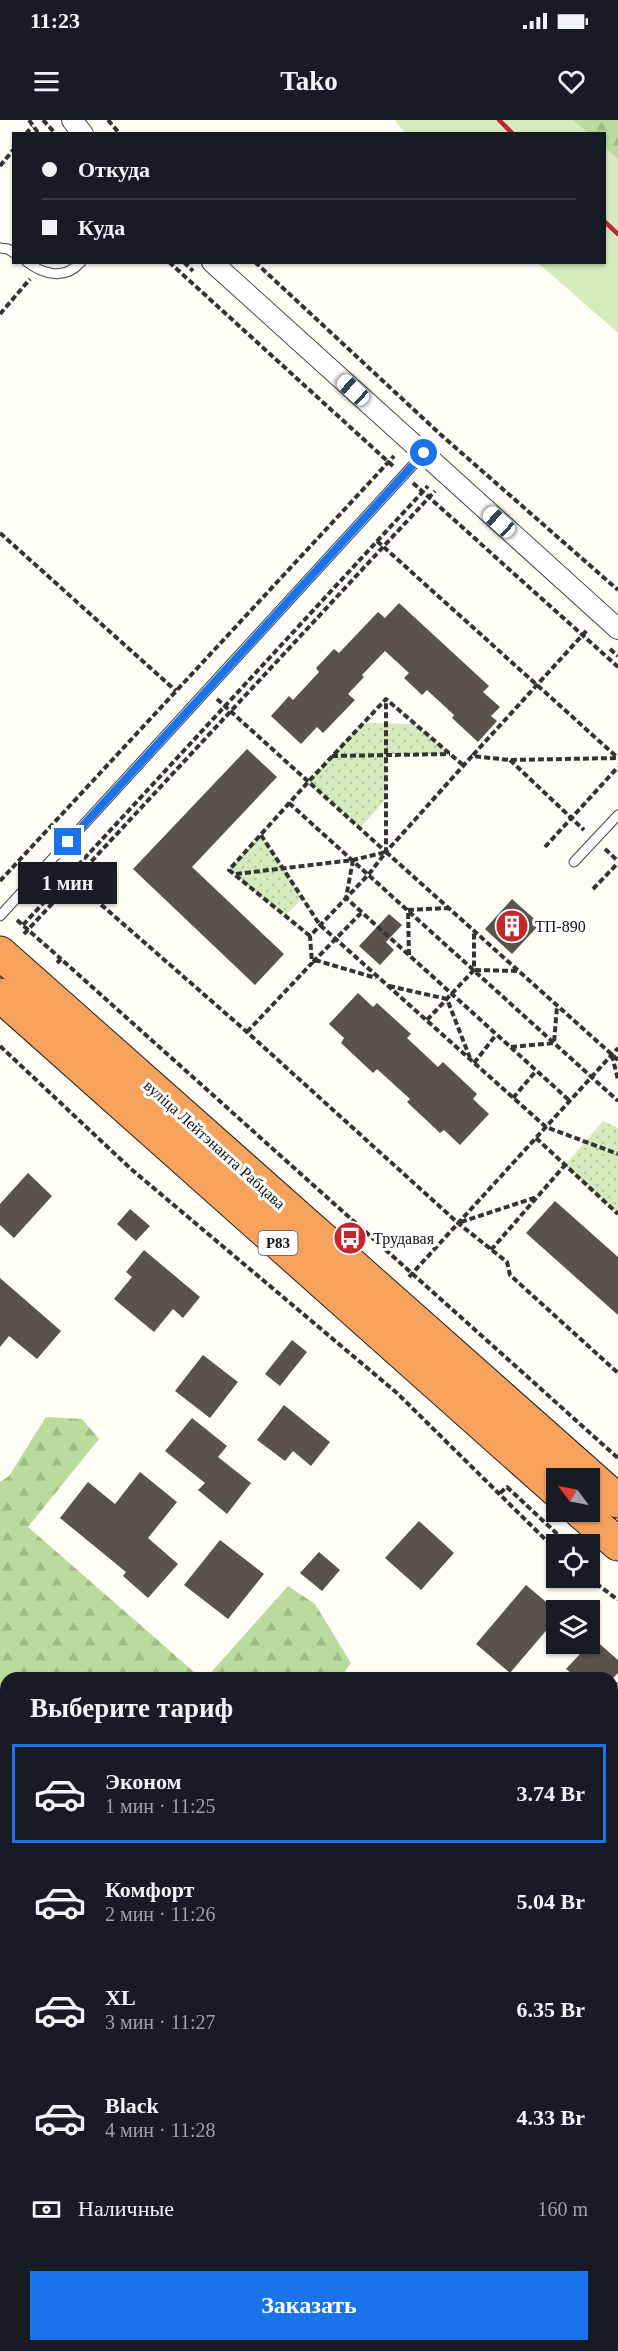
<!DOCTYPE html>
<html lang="ru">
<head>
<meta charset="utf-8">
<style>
	:root { --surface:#171b24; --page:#242831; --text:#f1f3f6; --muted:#9ea1a6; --line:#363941; --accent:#1a73e8 }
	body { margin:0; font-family:"Times New Roman",serif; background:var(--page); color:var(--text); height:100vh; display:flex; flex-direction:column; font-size:22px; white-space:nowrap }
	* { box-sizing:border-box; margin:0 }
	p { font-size:20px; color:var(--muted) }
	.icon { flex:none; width:33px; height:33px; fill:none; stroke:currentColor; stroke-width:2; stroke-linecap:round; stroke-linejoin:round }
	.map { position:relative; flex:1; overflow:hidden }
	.panel { position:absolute; left:0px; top:1552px; width:618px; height:680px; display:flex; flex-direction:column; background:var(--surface); border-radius:18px 18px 0 0; box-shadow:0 2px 4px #0004 }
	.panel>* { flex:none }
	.hud { position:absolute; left:12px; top:12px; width:594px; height:132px; border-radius:0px; box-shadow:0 2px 4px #0004; display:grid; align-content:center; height:132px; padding:0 30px; background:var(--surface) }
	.needle { width:39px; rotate:302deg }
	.buttons { position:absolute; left:546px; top:1348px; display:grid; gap:12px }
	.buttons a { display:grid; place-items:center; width:54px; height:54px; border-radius:0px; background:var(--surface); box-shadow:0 2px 4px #0004; font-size:30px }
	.end { position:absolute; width:27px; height:27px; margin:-14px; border:8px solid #1a73e8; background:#fff; box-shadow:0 0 0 3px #fff }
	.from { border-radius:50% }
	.bubble { position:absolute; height:42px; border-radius:0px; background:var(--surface); box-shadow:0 2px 4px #0004; font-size:20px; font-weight:600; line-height:42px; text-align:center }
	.car { position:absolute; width:18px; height:36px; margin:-18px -9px; border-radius:8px; box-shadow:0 0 4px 2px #0007; background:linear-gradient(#fff 24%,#345 0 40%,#fff 0 76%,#345 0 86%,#fff 0) }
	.hud b { display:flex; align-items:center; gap:21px; height:57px; font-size:22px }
	.hud b+b { border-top:2px solid var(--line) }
	.hud i { width:15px; height:15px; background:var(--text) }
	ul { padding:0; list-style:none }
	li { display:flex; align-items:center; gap:18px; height:99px; margin:0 12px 9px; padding:0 18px; border:3px solid transparent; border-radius:0px }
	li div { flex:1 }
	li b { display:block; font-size:22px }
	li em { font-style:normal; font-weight:600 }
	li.selected { border-color:var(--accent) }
	li>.icon { width:54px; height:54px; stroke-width:1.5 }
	h2 { padding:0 30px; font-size:27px; line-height:72px }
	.pay { display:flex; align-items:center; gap:15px; height:66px; padding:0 30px; font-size:22px }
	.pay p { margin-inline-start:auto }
	.cta { display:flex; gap:12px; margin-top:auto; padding:12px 30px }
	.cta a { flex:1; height:69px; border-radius:0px; background:var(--accent); color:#fff; font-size:24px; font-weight:600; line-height:69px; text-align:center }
	.status { display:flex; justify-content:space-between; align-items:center; height:42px; padding:0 30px; background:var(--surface); direction:ltr }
	.status svg { height:16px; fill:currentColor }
	header { display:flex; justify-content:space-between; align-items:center; height:78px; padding:0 30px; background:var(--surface); font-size:27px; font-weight:600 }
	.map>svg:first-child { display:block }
	.industrial { fill:url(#industrial-grid) }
	.grass { fill:#d5ebbd }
	.forest { fill:url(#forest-firs) }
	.park { fill:url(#park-dots) }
	.building { fill:#5a524d }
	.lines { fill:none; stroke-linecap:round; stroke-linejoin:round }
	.lane-casing { stroke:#444; stroke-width:11 }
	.street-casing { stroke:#444; stroke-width:22 }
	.highway-casing { stroke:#222; stroke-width:35 }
	.path { stroke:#333; stroke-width:4; stroke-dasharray:6 3; stroke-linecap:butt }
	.lane { stroke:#fff; stroke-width:9 }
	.street { stroke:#fff; stroke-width:20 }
	.highway { stroke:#f5a25d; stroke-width:33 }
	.rail { stroke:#c4262e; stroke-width:4.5 }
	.route { stroke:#1a73e8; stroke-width:8 }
	.labels { text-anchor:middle; stroke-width:6; stroke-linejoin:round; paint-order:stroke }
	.shield { fill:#fff; stroke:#585858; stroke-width:1.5 }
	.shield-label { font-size:15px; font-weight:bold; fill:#111 }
	.poi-label { font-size:16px; fill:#111; stroke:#fff; text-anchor:start }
	.street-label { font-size:16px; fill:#111; stroke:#fff }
</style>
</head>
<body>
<div class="status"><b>11:23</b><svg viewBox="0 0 49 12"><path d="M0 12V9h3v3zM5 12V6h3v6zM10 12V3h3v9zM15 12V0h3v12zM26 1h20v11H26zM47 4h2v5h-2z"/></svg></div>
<header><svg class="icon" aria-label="menu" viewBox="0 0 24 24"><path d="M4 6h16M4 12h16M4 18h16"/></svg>Tako<svg class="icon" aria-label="heart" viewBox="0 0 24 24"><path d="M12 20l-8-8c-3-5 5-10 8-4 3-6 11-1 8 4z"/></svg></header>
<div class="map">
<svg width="618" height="2231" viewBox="0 0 618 2231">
	<defs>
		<pattern id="industrial-grid" width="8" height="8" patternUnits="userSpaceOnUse" patternTransform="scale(1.5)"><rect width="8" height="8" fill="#eee6ef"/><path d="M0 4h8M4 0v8" fill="none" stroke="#cbc4cc"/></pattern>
		<pattern id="forest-firs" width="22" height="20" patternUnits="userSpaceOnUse" patternTransform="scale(1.5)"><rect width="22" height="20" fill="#b9dc9c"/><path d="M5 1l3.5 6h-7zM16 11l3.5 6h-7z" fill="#9ebc85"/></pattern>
		<pattern id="park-dots" width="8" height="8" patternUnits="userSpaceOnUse" patternTransform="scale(1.5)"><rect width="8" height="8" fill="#d5ebbd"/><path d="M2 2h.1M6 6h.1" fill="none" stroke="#b6c8a1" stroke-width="1.8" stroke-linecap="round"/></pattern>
	</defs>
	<rect width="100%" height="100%" fill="#fffdf5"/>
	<!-- industrial -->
	<path class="industrial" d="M0 1381 6 1558V2226H289L285 2231H0Z"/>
	<!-- grass -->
	<path class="grass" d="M395 0H618V213L538 143 604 142V14L405 13Z"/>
	<!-- forest -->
	<path class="forest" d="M573 0H618V39L605 27 604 14 588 13Z
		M46 1297 82 1299 99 1319 28 1407 201 1558H6V1730L0 1731V1362L9 1356Z
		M288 1466 315 1484 351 1543 340 1558H206Z
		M612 1816 618 1817V1931L612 1936Z"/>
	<!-- park -->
	<path class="park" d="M363 603 415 604 450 634H386V679L360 708 309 661Z
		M261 715 303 778 285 796 229 750Z
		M603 1001 618 1008V1094L565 1045Z"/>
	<!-- building -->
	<path class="building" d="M399 483 489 566 483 572 500 587 491 596 497 601 478 622 452 598 454 595 427 570 422 575 404 558 409 553 385 531 362 555 364 557 348 574 355 580 323 613 317 607 301 624 271 596 289 576 293 580 307 565 319 552 316 548 334 529 339 533 378 492 385 498Z
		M247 629 277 657 192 747 284 834 255 865 133 749Z
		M512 779 540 804 512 834 485 809Z
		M389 794 402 805 386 822 394 830 380 845 359 826Z
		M358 873 373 887 377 883 411 914 407 918 438 947 443 942 477 974 473 979 489 994 460 1025 444 1010 440 1013 407 982 410 979 377 949 373 953 341 923 344 918 329 904Z
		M28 1053 52 1076 14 1118 0 1105V1084Z
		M555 1081 618 1137V1195L526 1113Z
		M130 1089 150 1106 136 1121 117 1104Z
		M144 1130 200 1177 183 1198 173 1189 154 1212 114 1179 132 1157 126 1152Z
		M0 1158 61 1211 37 1239 9 1216 0 1227Z
		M292 1220 307 1232 280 1266 265 1254Z
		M203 1235 238 1262 210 1298 175 1271Z
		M284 1285 330 1322 311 1346 293 1331 285 1341 257 1320Z
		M192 1298 227 1326 218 1337 251 1363 227 1394 198 1370 205 1363 165 1331Z
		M140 1352 177 1382 148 1418 178 1444 148 1478 123 1456 126 1452 60 1398 88 1362 115 1384Z
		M419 1401 454 1433 421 1470 385 1438Z
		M220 1420 264 1454 228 1499 184 1465Z
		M319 1432 340 1450 322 1471 300 1453Z
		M526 1465 557 1491 556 1499 510 1553 476 1524Z
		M594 1519 618 1540V1553L613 1558H577L566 1549Z"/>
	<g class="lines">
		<defs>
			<path id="lane" d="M0 128 8 129 14 133
				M27 142C44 155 65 160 81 142
				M574 742 618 695
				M0 796 424 333
				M612 1575 618 1568
				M0 1916 6 1911
				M314 2231 319 2226"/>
			<path id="street" d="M72 0 83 14
				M212 142 618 509"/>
			<path id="highway" d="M0 833 618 1381
				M0 875 556 1370
				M581 1392 618 1424"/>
		</defs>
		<!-- lane casing -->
		<use href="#lane" class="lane-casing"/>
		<!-- street casing -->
		<use href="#street" class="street-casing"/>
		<!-- highway casing -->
		<use href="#highway" class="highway-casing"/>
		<!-- path -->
		<path class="path" d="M29 0 39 14
			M43 0 55 13
			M108 0 120 14
			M26 14 32 6
			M0 46 14 29
			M169 142 394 347
			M184 142 193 151
			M255 142 440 314 618 470
			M0 194 30 159
			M413 363 618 547
			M0 413 176 571
			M377 421 617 637
			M610 529 618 536
			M217 579 386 732 472 636 510 640 618 638
			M473 635 588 509
			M332 636 450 634
			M510 640 584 710
			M289 683 618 981
			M261 715 320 805 388 866 546 1007 618 1034
			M545 727 618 647
			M605 729 618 741
			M386 732 618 940
			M353 740 346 778 570 981
			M236 754 353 740 386 732
			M0 761 394 336
			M74 761 247 912 458 1103 507 1142 510 1155 618 1253
			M593 769 618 743
			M17 800 61 839
			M23 805 428 366
			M24 814 435 371
			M310 816 229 750 309 661 386 579 464 646
			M409 835 408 790 448 788
			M315 840 376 858
			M313 842 361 793
			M57 843 61 839 618 1338
			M475 850 518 851
			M389 866 447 879 470 938
			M427 900 474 850V812
			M247 912 312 843 310 816 369 754 386 732V580
			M0 926 131 1049 397 1273 556 1430
			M511 927 554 923 557 886
			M612 935 618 960
			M474 943 496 915
			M513 978 536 951
			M536 1018 618 1094
			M461 1102 537 1077
			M491 1130 565 1045
			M409 1157 618 928
			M500 1373 507 1367 569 1425
			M589 1458 618 1480"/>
		<!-- lane -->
		<use href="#lane" class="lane"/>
		<!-- street -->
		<use href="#street" class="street"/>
		<!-- highway -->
		<use href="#highway" class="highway"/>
		<!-- rail -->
		<path class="rail" d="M499 0 513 14
			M604 101 618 114"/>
	</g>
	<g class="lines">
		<!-- route -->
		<path class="route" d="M68 722 424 333"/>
	</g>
	<!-- icons -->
	<defs>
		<symbol id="building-disc" viewBox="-11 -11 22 22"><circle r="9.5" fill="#c4262e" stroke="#fff"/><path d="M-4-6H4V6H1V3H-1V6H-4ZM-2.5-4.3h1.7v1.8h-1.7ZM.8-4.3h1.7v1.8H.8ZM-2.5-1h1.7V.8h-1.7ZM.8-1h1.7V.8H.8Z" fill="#fff"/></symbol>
		<symbol id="bus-disc" viewBox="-11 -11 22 22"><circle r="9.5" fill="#c4262e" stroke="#fff"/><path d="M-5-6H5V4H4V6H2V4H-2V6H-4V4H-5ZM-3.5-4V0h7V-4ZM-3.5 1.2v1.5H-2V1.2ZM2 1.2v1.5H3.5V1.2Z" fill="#fff"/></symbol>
	</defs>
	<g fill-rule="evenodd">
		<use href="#building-disc" x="493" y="787" width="38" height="38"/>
		<use href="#bus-disc" x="331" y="1099" width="38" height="38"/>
	</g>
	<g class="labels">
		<!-- shield labels -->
		<rect class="shield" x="258.5" y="1111" width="39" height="24" rx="4.5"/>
		<g class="shield-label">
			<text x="278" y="1128">Р83</text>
		</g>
		<!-- poi labels -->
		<g class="poi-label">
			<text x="535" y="812">ТП-890</text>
			<text x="373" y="1124">Трудавая</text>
		</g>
		<!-- street labels -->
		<g class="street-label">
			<text transform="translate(215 1024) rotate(42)" y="6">вуліца Лейтэнанта Рабцава</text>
		</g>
	</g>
</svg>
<div class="buttons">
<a><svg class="needle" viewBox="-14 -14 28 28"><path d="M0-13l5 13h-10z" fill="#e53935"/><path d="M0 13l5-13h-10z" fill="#9ea1a6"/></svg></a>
<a><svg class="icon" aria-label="locate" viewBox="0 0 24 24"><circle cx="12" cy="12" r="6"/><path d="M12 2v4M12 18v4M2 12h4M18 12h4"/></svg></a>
<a><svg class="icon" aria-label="layers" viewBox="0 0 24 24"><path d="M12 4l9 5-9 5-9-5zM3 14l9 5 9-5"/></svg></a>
</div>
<i class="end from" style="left:424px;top:333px"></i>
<i class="end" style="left:68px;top:722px"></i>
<div class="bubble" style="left:18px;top:742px;width:99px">1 мин</div>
<i class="car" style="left:353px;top:270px;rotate:312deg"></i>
<i class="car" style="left:499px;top:402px;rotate:312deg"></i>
<div class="hud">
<b><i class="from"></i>Откуда</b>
<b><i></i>Куда</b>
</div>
<section class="panel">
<h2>Выберите тариф</h2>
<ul>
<li class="selected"><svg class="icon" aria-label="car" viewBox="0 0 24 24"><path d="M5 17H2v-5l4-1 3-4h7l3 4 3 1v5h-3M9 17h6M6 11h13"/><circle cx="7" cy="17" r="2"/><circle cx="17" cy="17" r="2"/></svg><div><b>Эконом</b><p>1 мин · 11:25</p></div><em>3.74 Br</em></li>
<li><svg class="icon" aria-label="car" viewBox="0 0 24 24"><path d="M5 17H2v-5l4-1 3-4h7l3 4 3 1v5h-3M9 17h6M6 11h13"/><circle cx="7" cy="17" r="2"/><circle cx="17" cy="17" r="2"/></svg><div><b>Комфорт</b><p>2 мин · 11:26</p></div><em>5.04 Br</em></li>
<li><svg class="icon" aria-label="car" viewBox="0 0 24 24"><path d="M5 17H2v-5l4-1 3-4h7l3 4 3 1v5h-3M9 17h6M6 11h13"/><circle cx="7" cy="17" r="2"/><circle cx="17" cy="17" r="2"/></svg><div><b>XL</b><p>3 мин · 11:27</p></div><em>6.35 Br</em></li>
<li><svg class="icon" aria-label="car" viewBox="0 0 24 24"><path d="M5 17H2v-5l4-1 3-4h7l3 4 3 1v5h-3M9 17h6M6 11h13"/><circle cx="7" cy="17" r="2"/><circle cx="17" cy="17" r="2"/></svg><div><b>Black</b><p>4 мин · 11:28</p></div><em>4.33 Br</em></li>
</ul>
<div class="pay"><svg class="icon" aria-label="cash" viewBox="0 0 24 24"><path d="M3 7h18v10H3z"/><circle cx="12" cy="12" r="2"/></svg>Наличные<p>160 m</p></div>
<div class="cta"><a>Заказать</a></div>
</section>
</div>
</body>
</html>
